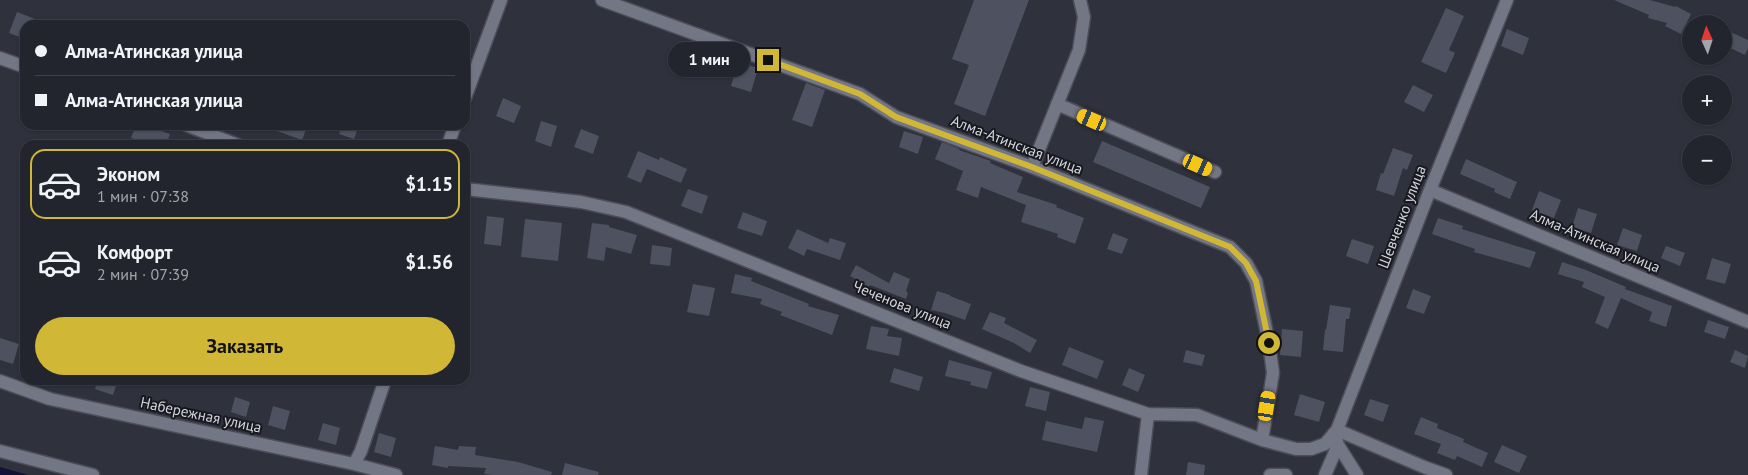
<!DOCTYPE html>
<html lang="ru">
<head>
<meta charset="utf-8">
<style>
	:root { --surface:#23252e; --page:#2b2d36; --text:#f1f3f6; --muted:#a3a5aa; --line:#40424a; --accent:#d1b736 }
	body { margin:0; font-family:"PT Sans",sans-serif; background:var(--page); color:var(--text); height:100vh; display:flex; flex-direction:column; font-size:19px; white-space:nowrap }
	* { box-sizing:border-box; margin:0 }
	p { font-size:16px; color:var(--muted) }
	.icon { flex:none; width:28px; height:28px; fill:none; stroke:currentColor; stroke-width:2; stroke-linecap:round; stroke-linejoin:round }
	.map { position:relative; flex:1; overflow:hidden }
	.side { position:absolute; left:20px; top:140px; width:450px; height:245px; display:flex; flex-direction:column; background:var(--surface); border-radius:15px; box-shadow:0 1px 4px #0004,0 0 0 1px var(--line) }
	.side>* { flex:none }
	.banner { position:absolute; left:20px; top:20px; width:450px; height:110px; border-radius:15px; box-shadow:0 1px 4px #0004,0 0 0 1px var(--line); display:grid; align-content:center; height:110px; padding:0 15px; background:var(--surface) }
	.needle { width:32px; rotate:357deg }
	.tools { position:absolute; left:1682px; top:15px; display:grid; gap:10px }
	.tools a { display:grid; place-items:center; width:50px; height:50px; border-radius:50%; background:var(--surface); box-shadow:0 1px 4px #0004,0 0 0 1px var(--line); font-size:25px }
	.end { position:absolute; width:22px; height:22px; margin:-11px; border:6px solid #d1b736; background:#111; box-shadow:0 0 0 2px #111 }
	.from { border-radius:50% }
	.bubble { position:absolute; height:35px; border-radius:18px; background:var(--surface); box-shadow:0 1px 4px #0004,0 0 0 1px var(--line); font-size:16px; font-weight:800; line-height:35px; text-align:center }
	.car { position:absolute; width:15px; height:30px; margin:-15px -8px; border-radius:6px; box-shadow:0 0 4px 1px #0007; background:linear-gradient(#f5c518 24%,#345 0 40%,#f5c518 0 76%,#345 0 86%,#f5c518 0) }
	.banner b { display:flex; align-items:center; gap:18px; height:48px; font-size:19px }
	.banner b+b { border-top:1px solid var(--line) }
	.banner i { width:12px; height:12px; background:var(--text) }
	ul { padding:9px 0 0; list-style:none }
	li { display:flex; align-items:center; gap:15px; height:70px; margin:0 10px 8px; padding:0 5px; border:2px solid transparent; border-radius:15px }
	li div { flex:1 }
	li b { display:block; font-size:19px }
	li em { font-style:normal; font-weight:800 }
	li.active { border-color:var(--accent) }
	li>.icon { width:45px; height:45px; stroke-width:1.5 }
	.cta { display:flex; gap:10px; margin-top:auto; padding:10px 15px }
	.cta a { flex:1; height:58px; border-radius:30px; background:var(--accent); color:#111; font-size:20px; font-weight:800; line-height:58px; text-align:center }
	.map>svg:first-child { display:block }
	.water { fill:#111238 }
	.building { fill:#4e515f }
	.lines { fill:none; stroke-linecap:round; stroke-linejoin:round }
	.minor-casing { stroke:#4c4d58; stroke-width:15 }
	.minor { stroke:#737685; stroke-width:12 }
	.route { stroke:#d1b736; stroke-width:6 }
	.labels { text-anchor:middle; stroke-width:4; stroke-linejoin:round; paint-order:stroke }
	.street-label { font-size:15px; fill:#d3d4dd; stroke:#18191f }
</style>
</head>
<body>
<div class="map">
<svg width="1748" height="475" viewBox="0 0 1748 475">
	<rect width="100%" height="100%" fill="#2f313d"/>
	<!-- water -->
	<path class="water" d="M0 467 28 475H0Z"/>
	<!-- building -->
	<path class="building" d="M974 0H1029L985 116 954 104 969 65 952 59Z
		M1614 0H1650L1675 7 1676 6 1691 14 1681 34 1665 26 1667 23 1648 18 1649 15Z
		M1446 8 1464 16 1449 50 1455 53 1446 73 1421 62Z
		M17 12 48 24V25H25V39L9 33Z
		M1507 29 1529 38 1523 55 1501 46Z
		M1724 29 1748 40V48L1745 55 1724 45Z
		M738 62 758 68 751 92 731 86Z
		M806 83 825 90 812 127 792 120Z
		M1413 85 1433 95 1424 112 1404 102Z
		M503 98 521 106 514 123 496 116Z
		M541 121 557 126 551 147 535 141Z
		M136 125H145L170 134 166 145H153L131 138Z
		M264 125H308L302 140 263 126Z
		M342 125H359L354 139 339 134Z
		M581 129 599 136 593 154 574 147Z
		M904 131 923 137 918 154 899 147Z
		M1102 141 1210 187 1201 208 1093 162Z
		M942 142 960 149 959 150 991 161 990 163 1023 177 1017 192 1057 205 1056 207 1084 218 1075 244 1057 237 1058 234 1021 222 1026 205 981 187 978 198 956 190 963 171 935 159Z
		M1393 148 1413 155 1407 170 1403 168 1394 196 1376 190 1381 173 1383 174Z
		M638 151 659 160 660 157 687 169 681 183 647 169 641 183 627 177Z
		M1466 159 1517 182 1510 199 1494 192 1495 189 1460 174Z
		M688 189 708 196 702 214 681 206Z
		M1539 191 1561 200 1554 218 1532 210Z
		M1578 208 1597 214 1591 233 1572 227Z
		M743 212 767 221 762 236 737 228Z
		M487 216 504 218 501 246 484 244Z
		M1438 218 1463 226 1462 229 1536 252 1530 268 1474 252 1475 249 1432 234Z
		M525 219 562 223 558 261 521 257Z
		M592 223 609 225V227L637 235 631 254 606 247 604 261 587 258Z
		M1623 228 1642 235 1637 251 1617 245Z
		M797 229 828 243 830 238 846 243 840 260 807 249 804 256 788 248Z
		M1113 233 1128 239 1122 254 1107 249Z
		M1352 239 1374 246 1368 264 1346 256Z
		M652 245 672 248 670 266 650 264Z
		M1666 246 1685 253 1680 266 1661 258Z
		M1712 258 1731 264 1725 284 1706 279Z
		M1562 262 1586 270 1626 287 1625 289 1672 306 1666 327 1649 321 1652 312 1621 298 1608 329 1595 323 1605 297 1582 287 1584 282 1558 274Z
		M856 265 889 283 894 272 910 279 906 291 908 293 906 299 870 285 869 287 850 276Z
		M735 274 752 278 751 281 809 304 808 306 839 315 832 335 780 315 782 312 760 304 762 299 731 293Z
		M693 284 715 288 709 316 687 312Z
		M1413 289 1431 296 1424 314 1406 308Z
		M937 291 950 295V296L971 304 965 320 945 313 931 310Z
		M1330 305 1351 308 1349 319H1346L1343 352 1323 350 1325 329 1326 330Z
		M990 312 1006 318 1004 323 1037 340 1030 353 1014 343 982 329Z
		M1708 320 1729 327 1725 339 1704 332Z
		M871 326 889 329 887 336 902 338 899 356 866 349Z
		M1282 329 1303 331 1301 357 1280 355Z
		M0 338 19 344 13 364 0 360Z
		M1069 347 1104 361 1097 379 1062 365Z
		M1186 350 1205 355 1202 366 1183 362Z
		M1735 350 1748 356 1745 368 1730 362Z
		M949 360 992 372 987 389 970 385 971 382 945 376Z
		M894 368 923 377 919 391 890 382Z
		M1129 368 1145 375 1138 392 1122 385Z
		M98 380H118L113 395 95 389Z
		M1030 387 1050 392 1046 411 1025 406Z
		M1300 394 1325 402 1319 422 1294 415Z
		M235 397 250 402 246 417 231 412Z
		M1370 399 1389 405 1383 422 1364 415Z
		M273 406 290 411 285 430 268 425Z
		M1085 417 1104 421 1097 452 1042 440 1046 421 1082 429Z
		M1421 417 1438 424 1437 428 1464 439 1463 442 1488 453 1482 467 1457 456 1455 460 1437 453 1441 444 1414 434Z
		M323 423 340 428 336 445 318 440Z
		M379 433 396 438 391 457 374 452Z
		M1502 445 1527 456 1519 473 1494 462Z
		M435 446 458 450 459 446 476 447 475 455 518 462 552 472 551 475H492L484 474 486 468 448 466V468L432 465Z
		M1188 462 1205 465 1204 475H1186Z
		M565 463 599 472 598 475H562Z"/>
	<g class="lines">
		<defs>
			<path id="minor" d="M602 0 860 94 896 117 1032 167 1230 247 1246 263 1256 281 1269 343 1273 373 1262 440
				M0 58 25 67
				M465 98 501 0
				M1057 104 1215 172
				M186 125 238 145
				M448 145 455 125
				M1032 167 1079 50 1084 17 1080 0
				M465 189 581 202 626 212 1021 371 1148 414 1197 415 1262 440 1296 449H1311L1325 444 1337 430 1430 190 1507 0
				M1430 190 1748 322
				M0 381 50 399 354 464 396 475
				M1337 430 1424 467 1446 475
				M1334 433 1338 445 1357 475
				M0 451 93 475
				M354 464 361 451 385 380
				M1141 475 1148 414
				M1270 475H1286
				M1325 475 1338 445"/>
		</defs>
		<!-- minor casing -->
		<use href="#minor" class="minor-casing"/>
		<!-- minor -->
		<use href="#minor" class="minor"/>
	</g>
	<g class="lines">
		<!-- route -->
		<path class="route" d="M768 60 860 94 896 117 1032 167 1230 247 1246 263 1256 281 1269 343"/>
	</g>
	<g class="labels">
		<!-- street labels -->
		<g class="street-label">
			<text transform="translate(1017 145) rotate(21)" y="5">Алма-Атинская улица</text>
			<text transform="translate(1402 217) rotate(-69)" y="5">Шевченко улица</text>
			<text transform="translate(1595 241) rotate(23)" y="5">Алма-Атинская улица</text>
			<text transform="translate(902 305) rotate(22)" y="5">Чеченова улица</text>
			<text transform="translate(201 415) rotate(12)" y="5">Набережная улица</text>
		</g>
	</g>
</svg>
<div class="tools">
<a><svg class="needle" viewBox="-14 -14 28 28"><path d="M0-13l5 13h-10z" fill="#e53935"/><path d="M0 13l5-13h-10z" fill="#a3a5aa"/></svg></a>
<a>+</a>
<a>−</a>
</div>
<i class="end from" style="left:1269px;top:343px"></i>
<i class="end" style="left:768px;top:60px"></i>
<div class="bubble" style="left:668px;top:42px;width:82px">1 мин</div>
<i class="car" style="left:1092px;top:120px;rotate:293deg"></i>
<i class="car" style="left:1198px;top:165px;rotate:114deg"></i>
<i class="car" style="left:1267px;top:406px;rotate:9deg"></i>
<div class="banner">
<b><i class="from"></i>Алма-Атинская улица</b>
<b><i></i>Алма-Атинская улица</b>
</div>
<section class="side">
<ul>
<li class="active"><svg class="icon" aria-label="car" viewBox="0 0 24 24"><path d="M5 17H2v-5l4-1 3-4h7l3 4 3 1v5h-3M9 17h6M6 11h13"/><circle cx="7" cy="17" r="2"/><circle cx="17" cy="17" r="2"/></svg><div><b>Эконом</b><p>1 мин · 07:38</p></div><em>$1.15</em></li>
<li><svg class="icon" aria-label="car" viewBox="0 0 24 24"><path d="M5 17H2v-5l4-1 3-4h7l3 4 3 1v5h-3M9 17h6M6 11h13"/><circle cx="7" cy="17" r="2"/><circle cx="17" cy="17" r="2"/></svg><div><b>Комфорт</b><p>2 мин · 07:39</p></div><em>$1.56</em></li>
</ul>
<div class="cta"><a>Заказать</a></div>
</section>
</div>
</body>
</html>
